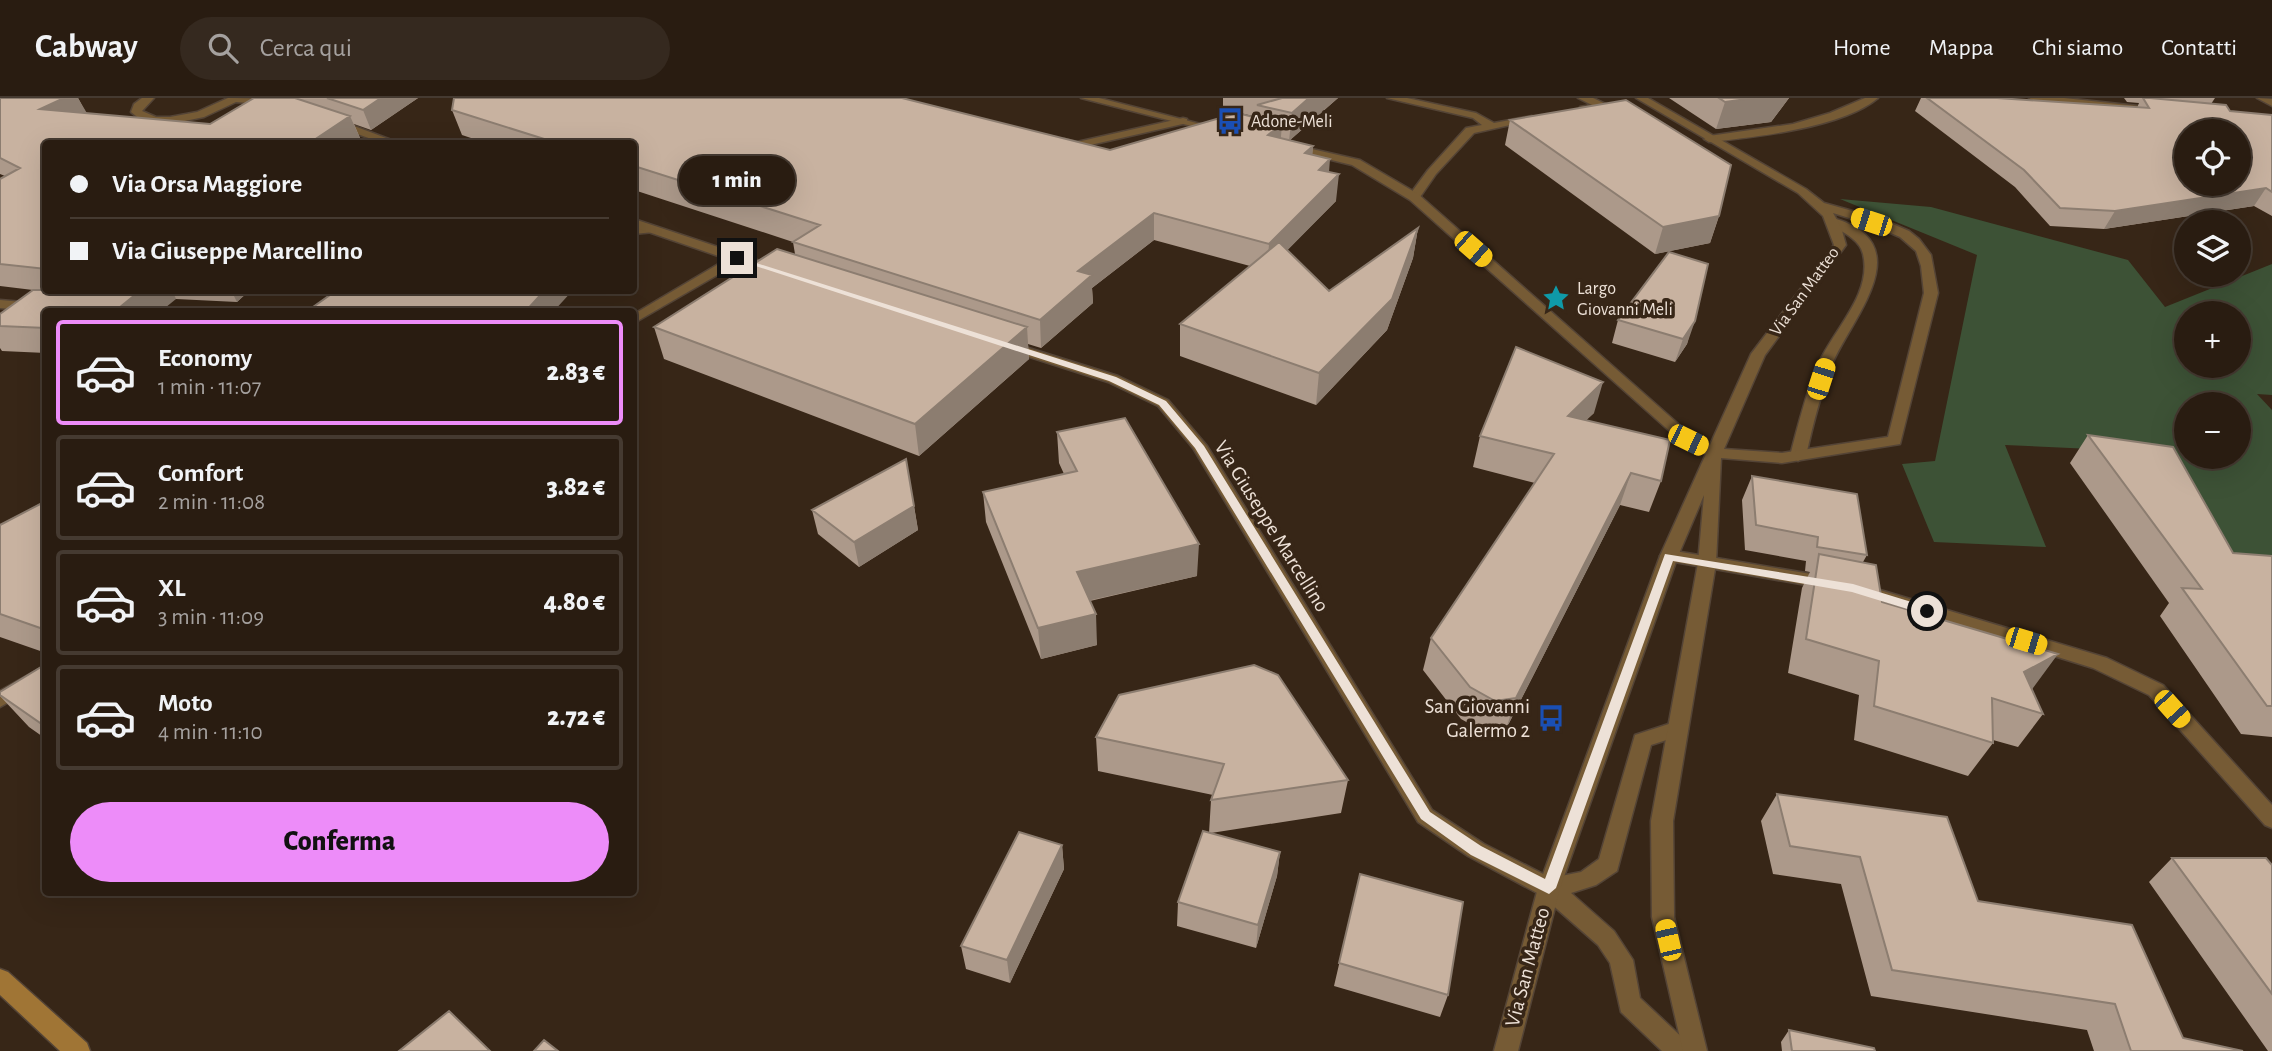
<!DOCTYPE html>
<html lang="it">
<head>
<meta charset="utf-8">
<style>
	:root { --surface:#291c11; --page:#35291f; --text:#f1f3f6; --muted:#a5a19f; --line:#453a31; --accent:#ed8cf9 }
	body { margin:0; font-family:"Alegreya Sans",sans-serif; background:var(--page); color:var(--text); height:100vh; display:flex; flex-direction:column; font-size:26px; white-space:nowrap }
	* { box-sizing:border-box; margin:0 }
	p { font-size:23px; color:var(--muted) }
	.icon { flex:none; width:38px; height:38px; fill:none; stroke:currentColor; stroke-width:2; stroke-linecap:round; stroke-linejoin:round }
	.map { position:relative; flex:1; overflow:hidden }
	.drawer { position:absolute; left:42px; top:210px; width:595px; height:588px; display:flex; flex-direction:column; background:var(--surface); border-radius:7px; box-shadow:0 7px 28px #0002,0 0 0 2px var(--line) }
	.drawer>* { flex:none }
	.hud { position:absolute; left:42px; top:42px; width:595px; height:154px; border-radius:7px; box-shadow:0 7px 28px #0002,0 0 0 2px var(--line); display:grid; align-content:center; height:154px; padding:0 28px; background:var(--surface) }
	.fabs { position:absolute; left:2174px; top:21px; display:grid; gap:14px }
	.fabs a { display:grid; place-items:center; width:77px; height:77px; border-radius:50%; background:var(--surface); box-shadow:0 7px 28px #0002,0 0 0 2px var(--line); font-size:35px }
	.end { position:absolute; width:32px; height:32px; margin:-16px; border:9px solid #ede1d7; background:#111; box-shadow:0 0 0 4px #111 }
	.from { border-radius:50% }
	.bubble { position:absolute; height:49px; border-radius:24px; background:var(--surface); box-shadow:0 7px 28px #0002,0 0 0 2px var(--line); font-size:23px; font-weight:800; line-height:49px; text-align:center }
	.car { position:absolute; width:21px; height:42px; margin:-21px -10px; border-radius:9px; box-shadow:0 0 5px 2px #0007; background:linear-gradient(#f5c518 24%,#345 0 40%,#f5c518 0 76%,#345 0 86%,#f5c518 0) }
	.hud b { display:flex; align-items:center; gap:24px; height:66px; font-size:26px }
	.hud b+b { border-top:2px solid var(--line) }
	.hud i { width:18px; height:18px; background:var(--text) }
	ul { padding:12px 0 0; list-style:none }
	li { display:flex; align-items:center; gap:21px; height:105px; margin:0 14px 10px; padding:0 14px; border:4px solid var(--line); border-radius:7px }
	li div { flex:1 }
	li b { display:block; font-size:26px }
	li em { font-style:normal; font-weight:800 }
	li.current { border-color:var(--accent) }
	li>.icon { width:63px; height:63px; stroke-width:1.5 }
	.button { display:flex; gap:14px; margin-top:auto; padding:14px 28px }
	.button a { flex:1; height:80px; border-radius:42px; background:var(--accent); color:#111; font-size:28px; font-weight:800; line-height:80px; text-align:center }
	header { display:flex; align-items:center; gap:42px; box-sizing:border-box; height:98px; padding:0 35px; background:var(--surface); border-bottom:2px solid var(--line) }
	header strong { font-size:33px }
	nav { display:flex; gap:38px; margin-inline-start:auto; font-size:24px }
	.search { width:490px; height:63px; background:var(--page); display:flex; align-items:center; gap:18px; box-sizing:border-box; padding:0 24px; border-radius:38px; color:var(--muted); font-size:26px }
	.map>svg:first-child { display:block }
	.green { fill:#3d5236; fill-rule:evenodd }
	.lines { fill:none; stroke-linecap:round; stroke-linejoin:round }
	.service-casing { stroke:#544436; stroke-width:3 }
	.minor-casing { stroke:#544436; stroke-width:3 }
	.tertiary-casing { stroke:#544436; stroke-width:3 }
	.secondary-casing { stroke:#544436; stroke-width:3 }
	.service { fill:#765b35; fill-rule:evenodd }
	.minor { fill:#765b35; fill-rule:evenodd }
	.tertiary { fill:#765b35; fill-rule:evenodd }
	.secondary { fill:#a07535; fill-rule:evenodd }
	.wall { fill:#ac998a }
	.shaded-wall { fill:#8c7d70 }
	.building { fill:#c8b2a0; stroke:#8c7d70; stroke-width:2; fill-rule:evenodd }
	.route { fill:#ede1d7 }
	.labels { text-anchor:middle; stroke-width:7; stroke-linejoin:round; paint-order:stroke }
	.far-poi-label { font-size:18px; fill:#ede1d7; stroke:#372617; text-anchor:start }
	.far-street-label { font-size:18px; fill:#ede1d7; stroke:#372617 }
	.street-label { font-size:21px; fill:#ede1d7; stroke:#372617 }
	.poi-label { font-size:21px; fill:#ede1d7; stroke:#372617; text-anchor:end }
</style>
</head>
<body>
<header>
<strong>Cabway</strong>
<div class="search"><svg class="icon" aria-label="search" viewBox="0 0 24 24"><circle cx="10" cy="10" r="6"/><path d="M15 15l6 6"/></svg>Cerca qui</div>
<nav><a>Home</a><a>Mappa</a><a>Chi siamo</a><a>Contatti</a></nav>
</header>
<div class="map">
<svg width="2272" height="953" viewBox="0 0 2272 953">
	<rect width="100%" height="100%" fill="#372617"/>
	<!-- green -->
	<path class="green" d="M1840 101 1931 109 2128 162 2165 209 2272 166V297L2257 296 2272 312V462L2219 458 2157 354 2005 347 2046 449 1934 444 1902 366 1935 363 1977 157ZM2186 215H2238V268H2186ZM2186 306H2238V359H2186Z"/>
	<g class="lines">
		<defs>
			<path id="service" d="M1387 0H1407L1476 15 1494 25 1532 18 1537 21 1474 35 1436 76 1418 102 1414 103 1408 99 1428 72 1466 30 1482 27 1473 20Z
				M1578 0H1593L1610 8 1584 14 1580 13V9L1592 7Z
				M1183 20 1187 21V25L1077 50 1058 44 1064 41 1077 44Z
				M1836 121C1920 147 1852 220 1833 264 1821 294 1813 326 1806 358L1798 363 1790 358C1798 328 1805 298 1817 269 1831 234 1873 197 1863 156 1860 142 1843 134 1832 128L1830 125Z
				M650 127 656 131 654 134 634 136V128Z"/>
			<path id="minor" d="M142 0H154L142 13 156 19H170L197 14 228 0 275 1 280 4 275 7 236 4 204 19 170 26 141 22 131 14 134 6Z
				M1081 0H1099L1224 32 1219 35Z
				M1865 0H1878C1842 30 1755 39 1709 44L1704 41 1709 38 1793 26 1830 15Z
				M2029 0H2064L2138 8 2143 11 2138 14 2034 3Z
				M2257 0 2272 1V8Z
				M330 22H338L402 46H385L330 26Z
				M1290 46 1360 62 1418 96 1693 339 1721 352 1723 355 1721 358H1709L1683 345 1410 102 1352 67 1286 51V47Z
				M634 121 781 170 782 173 776 177 738 165 634 225V216L727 161 634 129Z
				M0 202 34 205 41 209 34 213 0 210Z
				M1006 243 1118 278 1168 302 1207 348 1432 712 1484 746 1551 780 1581 774 1599 761 1635 637 1678 623 1685 626 1688 631 1685 636 1651 647 1617 773 1596 787 1571 795 1614 833 1633 862 1640 900 1688 945 1691 953H1662L1621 914 1610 865 1598 847 1541 797 1468 758 1418 724 1193 350 1158 308 1108 284 1001 250 999 247Z
				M1669 452 1829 479 1838 485 1829 491 1663 462 1660 458 1663 454Z
				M1860 486 2107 560 2163 587 2272 707V730L2265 727 2149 597 2093 570 1854 496 1851 492 1854 488Z
				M46 567V583L0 609V593Z"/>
			<path id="tertiary" d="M1636 0H1648L1806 91 1824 105 1881 121 1909 133 1919 141 1931 157 1938 195 1900 346 1782 365 1721 360 1716 465 1673 723 1674 819 1707 953H1683L1652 819 1651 723 1698 465 1704 397 1678 458 1560 790 1518 953H1494L1538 790 1660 458 1751 256 1834 147 1823 118 1798 95ZM1833 115 1872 127 1900 139 1916 153 1921 168 1924 195 1888 339 1782 355 1724 351 1765 257 1846 147 1841 129Z"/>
			<path id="secondary" d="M0 871 8 874 87 945 90 953H60L0 897Z"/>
		</defs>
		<!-- service casing -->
		<use href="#service" class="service-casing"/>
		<!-- minor casing -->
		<use href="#minor" class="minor-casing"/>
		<!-- tertiary casing -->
		<use href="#tertiary" class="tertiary-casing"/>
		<!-- secondary casing -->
		<use href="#secondary" class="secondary-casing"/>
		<!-- service -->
		<use href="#service" class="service"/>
		<!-- minor -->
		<use href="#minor" class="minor"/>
		<!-- tertiary -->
		<use href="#tertiary" class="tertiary"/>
		<!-- secondary -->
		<use href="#secondary" class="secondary"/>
	</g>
	<!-- wall -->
	<path class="wall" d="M0 0H78L86 15 210 26 254 0H418L371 32 354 26 360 40 46 46V192H250L237 204 176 201 46 214V255L2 253 0 250V216L33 192 0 188V81L5 78 0 76Z
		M1223 0H1338L1290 42 1313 48 1312 57 1329 74 1336 103 1287 152 1329 193 1418 130 1413 160 1387 232 1316 307 1180 258V226L1250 168 1154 142 1092 190 1093 205 1041 250 1028 246 1029 261 919 358 664 261 654 229 795 156 793 144 634 92V46H489L462 37 452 12 1110 52 1257 20V19L1223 11Z
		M1669 0H1789L1771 24 1716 31Z
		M1921 0H1997L2137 10 2139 5 2127 4 2124 0H2215L2211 6 2230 13 2272 17V118L2254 108 2104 131 2050 128 2015 89 1915 13Z
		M1510 22 1719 118 1710 145 1655 156 1505 47Z
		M1708 166 1687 246 1675 264 1612 245 1618 222Z
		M1594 315 1586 322 1661 383 1649 414 1620 407 1506 631 1486 635 1461 621 1423 572 1431 540 1535 385 1473 369 1480 338Z
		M1057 334 1197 478 1090 503 1097 547 1041 561 986 424 983 394 1064 376 1059 365Z
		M2088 337 2233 455 2272 458V639L2241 636 2160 518 2169 505 2070 365Z
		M1752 378 1867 457 1863 464 1882 504 2033 590 2032 591 2043 616 2018 649 1993 642V645L1968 678 1854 642 1859 597 1788 575 1802 490 1810 474 1805 473 1806 463 1745 452 1742 402Z
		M46 403V555L0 539V427Z
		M914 408 918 432 859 469 818 436 812 412Z
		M46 566V641L29 629 0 598V594Z
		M1096 639 1348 682 1341 715 1211 735 1280 754 1277 778 1256 850 1177 828 1178 804 1209 735 1211 702 1213 697 1098 673Z
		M1777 696 1978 803 2183 940 2243 953H2094L2087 932 1871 898 1841 786 1773 776 1761 723Z
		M1062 747 1064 771 1010 885 966 871 961 848Z
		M2172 760 2272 767V953H2268L2149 784Z
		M1360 776 1448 897 1440 919 1334 888Z
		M1789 932 1875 953H1782L1781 944Z"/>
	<!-- shaded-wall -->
	<path class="shaded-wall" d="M64 0H78L88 17 40 11Z
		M381 0H418L371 32 363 12Z
		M1309 0H1338L1289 43 1292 15Z
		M1754 0H1789L1771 24 1716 31 1725 4Z
		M350 18 360 40 351 46H308Z
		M1282 26 1280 51 1268 37Z
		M1313 48 1311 74 1305 55Z
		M1330 61 1328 87 1319 72Z
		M1339 76 1336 103 1267 173 1269 146Z
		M2266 90 2254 108 2104 131 2115 113Z
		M1154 115V142L1092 190 1093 205 1041 250 1040 222 1078 173Z
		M1719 118 1710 145 1655 156 1663 129Z
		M1418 130 1413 160 1387 232 1316 307 1319 275Z
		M141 192H172L176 201 160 214H114Z
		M231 192H250L237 204Z
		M545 192H573L553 214H525Z
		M1695 223 1687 246 1675 264 1683 241Z
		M1027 229 1029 261 919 358 915 326Z
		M1603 284 1594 315 1559 348 1568 318Z
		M1631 375 1620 407 1506 631 1516 600Z
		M914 408 918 432 859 469 854 444Z
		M1199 446 1197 478 1078 505 1077 474Z
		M1096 516 1097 547 1041 561 1038 530Z
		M2058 556 2033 590 2006 605 2024 574Z
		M1062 747 1064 771 1010 885 1007 862Z
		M1280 754 1277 778 1256 850 1258 827Z"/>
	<!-- building -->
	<path class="building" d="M0 0H64L40 11 210 26 254 0H295L350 18 308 46H46V171L0 166V81L20 70 0 60Z
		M327 0H381L363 12Z
		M454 0H902L1110 52 1237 15 1282 26 1268 37 1313 48 1305 55 1330 61 1319 72 1339 76 1269 146 1154 115 1078 173 1092 177 1040 222 793 144 820 127 634 68V46H560L452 12Z
		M1282 0H1309L1292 15 1257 7Z
		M1719 0H1754L1725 4Z
		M1927 0H1997L2149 10 2143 0H2150L2226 7 2230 13 2272 17V94L2266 90 2115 113 2060 110 2024 72ZM2186 33H2238V86H2186Z
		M1626 2 1731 67 1719 118 1663 129 1510 22Z
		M1418 130 1392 201 1319 275 1180 226 1279 144 1329 193Z
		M777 151 1027 229 915 326 654 229Z
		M1669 154 1708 166 1695 223 1683 241 1618 222Z
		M33 192H141L114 214H46V230L0 228V216Z
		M337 192H545L525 214H306Z
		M1516 249 1603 284 1568 318 1670 342 1661 383 1631 375 1516 600 1495 603 1470 589 1431 540 1554 356 1480 338Z
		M1125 320 1199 446 1077 474 1096 516 1038 530 983 394 1077 373 1057 334Z
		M2088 337 2173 349 2233 455 2272 458V608H2267L2182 490 2202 491Z
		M906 361 914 408 854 444 812 412Z
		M1752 378 1857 396 1867 457 1817 449 1818 439 1756 427Z
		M46 403V532L0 516V427Z
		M1819 456 1876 467 1882 504 2058 556 2024 574 2043 616 1992 600 1993 645 1874 608 1879 563 1806 541Z
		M46 566V629L0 597V594Z
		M1254 567 1278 577 1348 682 1211 702 1224 666 1096 639 1119 597Z
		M1777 696 1947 719 1978 803 2132 827 2183 940 2243 953H2131L2115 906 1892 872 1860 759 1790 748Z
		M1203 733 1280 754 1258 827 1178 804Z
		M1019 734 1062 747 1007 862 961 848Z
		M2172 760H2266L2272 767V896Z
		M1360 776 1463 804 1448 897 1339 865Z
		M449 913 490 953H399Z
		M1789 932 1874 950 1875 953H1792Z
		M544 942 558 953H534Z"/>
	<!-- route -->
	<path class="route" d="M734 158 1116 279 1166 303 1204 348 1430 714 1481 748 1545 781 1665 456 1853 486 1931 510 1933 513 1927 517 1852 494 1673 463 1556 790 1549 796 1471 757 1421 721 1195 350 1159 307 1109 283 734 161Z"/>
	<!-- icons -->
	<defs>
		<symbol id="bus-bare" viewBox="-9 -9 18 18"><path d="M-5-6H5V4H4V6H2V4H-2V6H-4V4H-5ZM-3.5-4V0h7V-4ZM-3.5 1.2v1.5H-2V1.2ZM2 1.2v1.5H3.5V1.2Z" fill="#1a4fb4" stroke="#372617" stroke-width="2.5" paint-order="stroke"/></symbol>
		<symbol id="sight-bare" viewBox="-9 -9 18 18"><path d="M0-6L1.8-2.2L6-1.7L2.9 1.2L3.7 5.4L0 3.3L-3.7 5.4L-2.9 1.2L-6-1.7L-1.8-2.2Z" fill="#0f9aa8" stroke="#372617" stroke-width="2.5" paint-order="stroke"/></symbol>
	</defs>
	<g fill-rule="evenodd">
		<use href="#bus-bare" x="1211" y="4" width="38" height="38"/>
		<use href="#sight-bare" x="1537" y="181" width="38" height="38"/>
		<use href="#bus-bare" x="1532" y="601" width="38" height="38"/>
	</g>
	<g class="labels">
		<!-- far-poi labels -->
		<g class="far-poi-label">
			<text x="1251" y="29">Adone-Meli</text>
			<text x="1577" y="196">Largo<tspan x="1577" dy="21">Giovanni Meli</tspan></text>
		</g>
		<!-- far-street labels -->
		<g class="far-street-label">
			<text transform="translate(1804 193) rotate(-54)" y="6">Via San Matteo</text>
		</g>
		<!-- street labels -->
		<g class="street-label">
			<text transform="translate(1272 428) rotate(58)" y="7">Via Giuseppe Marcellino</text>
			<text transform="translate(1527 869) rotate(-75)" y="7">Via San Matteo</text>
		</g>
		<!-- poi labels -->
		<g class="poi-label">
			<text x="1530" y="615">San Giovanni<tspan x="1530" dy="24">Galermo 2</tspan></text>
		</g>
	</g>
</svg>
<div class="fabs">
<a><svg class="icon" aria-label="locate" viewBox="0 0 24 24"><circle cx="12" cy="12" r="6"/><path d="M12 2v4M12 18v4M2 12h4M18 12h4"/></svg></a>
<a><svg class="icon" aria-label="layers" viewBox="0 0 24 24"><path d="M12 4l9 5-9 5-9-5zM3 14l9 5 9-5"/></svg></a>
<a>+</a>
<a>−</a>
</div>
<i class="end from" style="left:1927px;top:513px"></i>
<i class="end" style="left:737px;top:160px"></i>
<div class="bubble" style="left:679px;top:58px;width:116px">1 min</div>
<i class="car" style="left:1871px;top:124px;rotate:288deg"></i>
<i class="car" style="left:1473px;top:151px;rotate:131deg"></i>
<i class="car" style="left:1821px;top:281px;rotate:18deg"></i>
<i class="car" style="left:1688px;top:342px;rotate:116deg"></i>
<i class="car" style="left:2026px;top:543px;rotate:107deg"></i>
<i class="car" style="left:2172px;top:611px;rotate:138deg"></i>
<i class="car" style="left:1668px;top:842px;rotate:347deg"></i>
<div class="hud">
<b><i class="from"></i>Via Orsa Maggiore</b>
<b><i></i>Via Giuseppe Marcellino</b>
</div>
<section class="drawer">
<ul>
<li class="current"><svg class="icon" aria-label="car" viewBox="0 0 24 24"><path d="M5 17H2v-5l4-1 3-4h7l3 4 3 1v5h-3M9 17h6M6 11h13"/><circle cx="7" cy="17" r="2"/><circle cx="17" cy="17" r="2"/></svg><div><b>Economy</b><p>1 min · 11:07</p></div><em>2.83 €</em></li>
<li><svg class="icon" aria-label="car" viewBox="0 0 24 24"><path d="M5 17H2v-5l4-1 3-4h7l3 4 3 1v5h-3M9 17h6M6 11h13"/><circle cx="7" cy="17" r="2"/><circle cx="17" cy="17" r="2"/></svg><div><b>Comfort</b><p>2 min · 11:08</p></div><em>3.82 €</em></li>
<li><svg class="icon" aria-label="car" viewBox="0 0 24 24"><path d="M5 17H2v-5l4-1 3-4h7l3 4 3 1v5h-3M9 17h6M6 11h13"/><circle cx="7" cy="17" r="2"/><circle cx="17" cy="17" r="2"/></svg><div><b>XL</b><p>3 min · 11:09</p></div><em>4.80 €</em></li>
<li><svg class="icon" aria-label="car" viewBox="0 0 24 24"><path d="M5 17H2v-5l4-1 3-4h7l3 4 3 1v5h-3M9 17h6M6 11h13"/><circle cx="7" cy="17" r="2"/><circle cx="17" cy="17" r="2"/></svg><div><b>Moto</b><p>4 min · 11:10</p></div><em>2.72 €</em></li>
</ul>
<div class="button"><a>Conferma</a></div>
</section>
</div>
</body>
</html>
